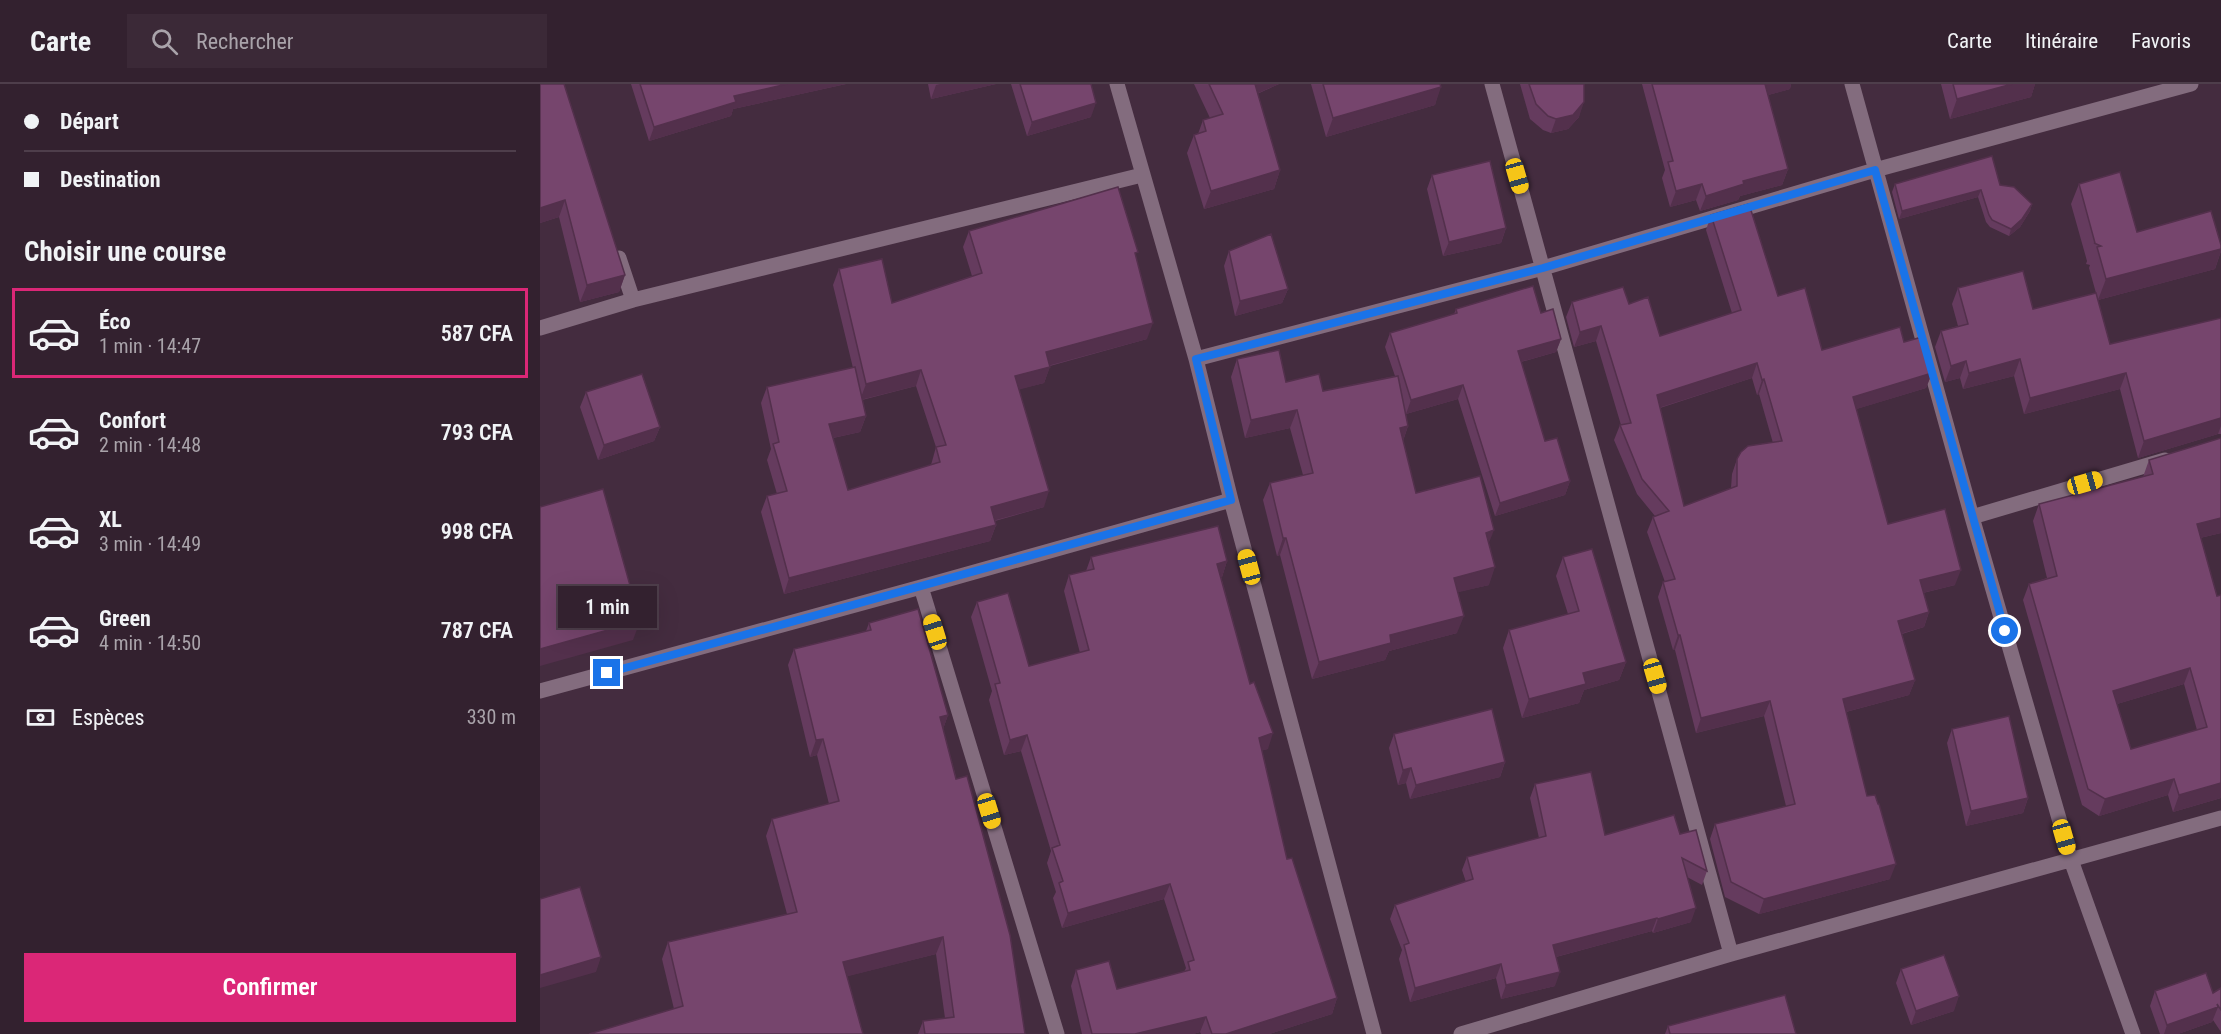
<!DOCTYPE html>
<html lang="fr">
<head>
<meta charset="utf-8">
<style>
	:root { --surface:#33212f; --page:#3b2937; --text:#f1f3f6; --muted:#a9a3aa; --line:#4e3e4b; --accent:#db2777 }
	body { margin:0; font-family:"Roboto Condensed",sans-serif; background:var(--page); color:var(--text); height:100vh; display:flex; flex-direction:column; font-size:22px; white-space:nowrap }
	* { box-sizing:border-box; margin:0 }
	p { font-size:20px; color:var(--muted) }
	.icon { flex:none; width:33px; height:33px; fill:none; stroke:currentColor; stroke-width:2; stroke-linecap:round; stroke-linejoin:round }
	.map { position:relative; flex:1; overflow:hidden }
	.sheet { display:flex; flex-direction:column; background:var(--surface); width:540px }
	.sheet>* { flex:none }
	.top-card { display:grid; align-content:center; height:132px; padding:0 24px; background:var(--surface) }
	.end { position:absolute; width:27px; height:27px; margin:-14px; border:8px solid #1a73e8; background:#fff; box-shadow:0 0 0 3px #fff }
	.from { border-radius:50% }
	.bubble { position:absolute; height:42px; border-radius:0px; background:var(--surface); box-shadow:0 6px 24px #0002,0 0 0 2px var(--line); font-size:20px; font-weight:600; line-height:42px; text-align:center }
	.car { position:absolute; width:18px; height:36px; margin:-18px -9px; border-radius:8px; box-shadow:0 0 4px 2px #0007; background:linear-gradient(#f5c518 24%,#345 0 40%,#f5c518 0 76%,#345 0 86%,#f5c518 0) }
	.top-card b { display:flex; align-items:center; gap:21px; height:57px; font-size:22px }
	.top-card b+b { border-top:2px solid var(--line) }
	.top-card i { width:15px; height:15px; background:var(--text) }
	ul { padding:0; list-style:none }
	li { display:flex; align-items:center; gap:18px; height:90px; margin:0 12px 9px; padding:0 12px; border:3px solid transparent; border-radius:0px }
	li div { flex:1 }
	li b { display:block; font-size:22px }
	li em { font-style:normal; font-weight:600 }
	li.current { border-color:var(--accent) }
	li>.icon { width:54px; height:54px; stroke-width:1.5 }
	h2 { padding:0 24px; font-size:27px; line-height:72px }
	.pay { display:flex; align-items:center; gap:15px; height:66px; padding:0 24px; font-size:22px }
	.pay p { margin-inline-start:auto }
	.primary-button { display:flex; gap:12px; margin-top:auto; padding:12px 24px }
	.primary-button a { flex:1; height:69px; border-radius:0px; background:var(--accent); color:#fff; font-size:24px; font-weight:600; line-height:69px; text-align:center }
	header { display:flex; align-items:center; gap:36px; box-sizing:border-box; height:84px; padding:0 30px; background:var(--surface); border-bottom:2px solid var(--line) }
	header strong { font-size:28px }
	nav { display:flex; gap:33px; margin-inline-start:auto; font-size:21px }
	.search { width:420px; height:54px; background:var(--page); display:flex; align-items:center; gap:15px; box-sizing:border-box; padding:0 21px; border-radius:0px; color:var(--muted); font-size:22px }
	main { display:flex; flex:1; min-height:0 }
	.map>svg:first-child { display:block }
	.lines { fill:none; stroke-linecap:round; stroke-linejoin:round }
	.minor { stroke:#836c7e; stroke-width:15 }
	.wall { fill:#653b5e; fill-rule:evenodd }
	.shaded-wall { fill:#53304c }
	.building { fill:#76456d; stroke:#53304c; stroke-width:1.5; fill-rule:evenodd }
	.route { stroke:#1a73e8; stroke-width:8 }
</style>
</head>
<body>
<header>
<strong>Carte</strong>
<div class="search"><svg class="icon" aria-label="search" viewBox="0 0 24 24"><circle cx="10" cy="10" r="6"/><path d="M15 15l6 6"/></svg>Rechercher</div>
<nav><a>Carte</a><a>Itinéraire</a><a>Favoris</a></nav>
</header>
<main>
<section class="sheet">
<div class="top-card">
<b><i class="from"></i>Départ</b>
<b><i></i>Destination</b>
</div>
<h2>Choisir une course</h2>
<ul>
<li class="current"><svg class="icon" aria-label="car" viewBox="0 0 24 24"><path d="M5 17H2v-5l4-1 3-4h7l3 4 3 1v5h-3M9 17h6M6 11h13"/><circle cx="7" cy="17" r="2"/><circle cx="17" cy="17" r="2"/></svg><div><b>Éco</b><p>1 min · 14:47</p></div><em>587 CFA</em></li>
<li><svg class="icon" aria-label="car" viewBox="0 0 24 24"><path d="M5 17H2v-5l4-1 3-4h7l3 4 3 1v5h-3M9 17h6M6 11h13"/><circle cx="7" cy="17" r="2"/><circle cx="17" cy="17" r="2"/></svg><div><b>Confort</b><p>2 min · 14:48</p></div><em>793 CFA</em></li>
<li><svg class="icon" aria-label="car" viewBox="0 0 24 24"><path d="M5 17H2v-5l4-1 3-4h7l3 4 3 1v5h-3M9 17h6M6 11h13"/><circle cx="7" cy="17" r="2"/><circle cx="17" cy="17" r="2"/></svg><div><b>XL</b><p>3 min · 14:49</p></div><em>998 CFA</em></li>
<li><svg class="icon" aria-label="car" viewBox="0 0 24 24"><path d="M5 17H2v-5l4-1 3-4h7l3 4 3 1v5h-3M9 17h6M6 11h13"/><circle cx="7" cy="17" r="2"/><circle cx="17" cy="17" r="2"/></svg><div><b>Green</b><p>4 min · 14:50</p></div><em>787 CFA</em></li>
</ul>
<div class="pay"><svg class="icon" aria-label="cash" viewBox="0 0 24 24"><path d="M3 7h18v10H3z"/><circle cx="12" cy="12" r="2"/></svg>Espèces<p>330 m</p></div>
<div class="primary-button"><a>Confirmer</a></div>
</section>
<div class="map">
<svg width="1681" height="950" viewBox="0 0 1681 950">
	<rect width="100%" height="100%" fill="#442c3f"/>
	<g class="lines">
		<!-- minor -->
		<path class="minor" d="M577 0 656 275 691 416 834 950
			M952 0 1191 870
			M1312 0 1432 433 1531 776 1593 950
			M79 174 93 216
			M0 244 93 216 602 91
			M656 275 1003 184 1335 86 1651 0
			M1432 433 1625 376
			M381 503 517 950
			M0 607 381 503 691 416
			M921 950 1191 870 1681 734"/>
	</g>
	<!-- wall -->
	<path class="wall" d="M0 0 85 191 79 208 40 218 19 133 0 139Z
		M91 0H306L193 25 191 32 109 57Z
		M388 0H456L391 15Z
		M471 0H551V33L487 52Z
		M654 0H739L717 10 740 86 734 105 664 125 647 69 654 51 658 50 663 36 670 34Z
		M771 0H900L895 21 786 53Z
		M980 0H1044L1039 33 1028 45 1011 49 1003 46 990 35Z
		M1102 0H1251L1250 5 1228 11 1248 85 1242 101 1200 112 1198 116 1160 127 1156 116 1130 123 1122 94 1125 86Z
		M1401 0H1495L1491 13 1410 35Z
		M892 91 966 144 961 159 903 172 887 105Z
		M1355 100 1460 101 1492 120 1490 127 1480 143 1469 152 1450 143 1446 138 1438 113 1359 135 1352 108Z
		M1539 100 1597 148 1681 161V167L1675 185 1558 216 1570 260 1681 234V350H1678L1598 374 1580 305 1484 330 1474 292 1423 305 1420 294 1405 298 1395 263 1401 247 1418 242 1412 220 1418 204 1493 225 1556 209 1549 184 1550 181 1546 180 1547 177 1531 120Z
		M1171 131 1282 266 1364 258 1392 289 1386 304 1316 325 1348 440 1415 501 1383 509 1389 528 1384 543 1362 550 1375 596 1369 611 1306 628 1327 712 1350 795 1219 830 1185 813 1170 755 1175 740 1246 722 1224 632 1156 649 1135 566H1133L1118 513 1123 498H1125L1107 448 1113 433 1115 432 1097 410 1074 356 1080 341H1081L1056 257 1034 263 1026 233 1032 218 1089 220 1120 252 1192 229 1166 146ZM1212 294 1217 311 1219 310 1233 359 1197 375 1192 390 1191 404 1144 422 1120 324Z
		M429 147 596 173 607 255 510 282 504 299 479 305 504 423 455 437 456 441 450 457 244 510 221 428 227 412 237 410 227 376 231 365 221 319 227 303 313 284 293 201 299 185 352 219 432 192 423 163ZM376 302 396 363 391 381 308 406 293 354 320 348 326 332 322 316Z
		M689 167 748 205 742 219 695 232 684 182Z
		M916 225 1001 229 1021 255 1016 268 981 278 1005 357 1030 397 1025 411 955 432 918 315 866 330 868 342 863 357 876 409 949 459V501L917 508V549L849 567 845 576 772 595 740 471 737 472 723 416 730 399 763 391 750 344 705 354 691 293 697 275 746 298 783 307 855 292 845 263 850 249 914 230Z
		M46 308 120 343 114 357 58 376 40 323Z
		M1681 354V449L1660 454 1681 714 1633 728 1628 711 1559 732 1542 721 1483 516 1489 500 1507 494 1493 437 1499 420 1603 393 1609 376ZM1644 600 1657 646 1591 665 1577 620Z
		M551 473 687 477 682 493H681L728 665 722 666 747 775 797 914 792 930 729 950H661L660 948 653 950H542L531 902 536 886 577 905 644 888 646 884 624 815 522 844 513 814 516 808 507 779 511 767 481 667 464 671 449 616 452 607 431 533 437 518 489 582 540 569 524 507 529 491 546 487Z
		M1023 473 1086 578 1079 596 1044 606 1039 619 982 634 963 564 969 546 1028 530 1016 492Z
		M329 539 408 631 403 645 485 950H378L383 937 405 934 396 870 307 892 134 925 122 875 128 858 247 830 226 752 232 735 289 720 277 671 270 673 248 581 254 565 326 547Z
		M1412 645 1488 714 1483 729 1426 742 1407 659Z
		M854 650 965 678 960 693 870 715 866 699 858 701 849 664Z
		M995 700 1065 751 1140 750 1167 787 1162 801 1147 793 1151 838 1113 849 1112 847 1016 873 1015 902 961 915 956 894 870 918 859 875 862 866 850 835 855 821 926 798 922 786 927 773 999 754 990 714Z
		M1361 885 1414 927 1371 941 1356 899Z
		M1681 904V948L1673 936 1672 938 1638 950H1620L1610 922 1615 907 1673 909Z
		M1128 942 1256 950H1125Z"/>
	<!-- shaded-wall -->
	<path class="shaded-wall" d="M247 0H306L193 25 191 32 109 57 114 43 194 12Z
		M400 0H456L391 15 396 1Z
		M712 0H739L707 14Z
		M1223 0H1251L1250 5 1218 14Z
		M1472 0H1495L1491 13 1410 35 1417 15Z
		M901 3 895 21 786 53 793 34Z
		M1044 18 1039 33 1028 45 1011 49 1016 35Z
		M556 19 551 33 487 52 492 38Z
		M1248 85 1242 101 1200 112 1198 116 1160 127 1166 112 1203 97Z
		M740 86 734 105 664 125 671 107Z
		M1162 100 1156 116 1130 123 1136 107Z
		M1441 106 1438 113 1359 135 1362 127Z
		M25 116 19 133 0 139V124Z
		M1492 120 1490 127 1480 143 1469 152 1471 145Z
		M966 144 961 159 903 172 909 158Z
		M1681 165V167L1675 185 1558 216 1566 195Z
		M85 191 79 208 40 218 47 201Z
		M748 205 742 219 695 232 700 217Z
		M613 239 607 255 500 284 506 268Z
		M1061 242 1056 257 1034 263 1040 248Z
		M1021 255 1016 268 973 280 978 267Z
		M1480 275 1474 292 1423 305 1429 289Z
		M1426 277 1420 294 1405 298 1411 282Z
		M1217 279 1212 294 1112 326 1117 311Z
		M510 283 504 299 470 308 475 292Z
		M381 286 376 302 320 316 326 300Z
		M1392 289 1386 304 1307 328 1313 313Z
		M1586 289 1580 305 1484 330 1490 314Z
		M1224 295 1219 310 1217 311 1222 296Z
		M923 301 918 315 866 330 871 316Z
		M757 326 750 344 705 354 711 336Z
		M326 332 320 348 283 356 289 340Z
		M1681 334V342L1678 350 1598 374 1604 357Z
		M868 342 862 360 860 344Z
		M120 343 114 357 58 376 64 361Z
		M1030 397 1025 411 955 432 960 419Z
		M509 407 504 423 445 439 451 423Z
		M1681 434V449L1651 456 1657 440Z
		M456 441 450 457 244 510 249 494Z
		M954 446 947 464 946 449Z
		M743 454H746L740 471 737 472Z
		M687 477 682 493 672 495 677 480Z
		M955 483 949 501 907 511 914 494Z
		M1421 486 1415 501 1374 511 1380 496Z
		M1389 528 1384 543 1353 552 1358 537Z
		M924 532 917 549 849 567 845 576 772 595 779 578 850 551Z
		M100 537 93 556 0 582V565Z
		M1138 551H1140L1135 566H1133Z
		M1086 578 1079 596 1044 606 1039 619 982 634 989 615 1043 589Z
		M1650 584 1644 600 1567 623 1573 607Z
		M1375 596 1369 611 1298 630 1303 615Z
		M1230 617 1224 632 1156 649 1161 634Z
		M408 631 402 648 400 633Z
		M733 649 728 665 714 669 719 654Z
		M487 651 481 667 464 671 470 656Z
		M283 655 277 671 270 673 276 656Z
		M965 678 960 693 870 715 876 701Z
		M871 684 866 699 858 701 863 686Z
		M1634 695 1628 711 1559 732 1565 715Z
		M1681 699V714L1633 728 1639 711Z
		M1488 714 1483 729 1426 742 1431 727Z
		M1356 780 1350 795 1219 830 1224 815Z
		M630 800 624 815 522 844 528 829Z
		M1156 824 1151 838 1113 849 1118 835Z
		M1117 834 1112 847 1008 875 1013 861Z
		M403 853 396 870 297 895 303 878Z
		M61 873 56 888 0 904V891Z
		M961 880 956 894 870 918 875 904Z
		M1020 888 1015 902 961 915 966 901Z
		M1419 912 1414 927 1371 941 1376 927Z
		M797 914 792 930 729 950H686Z
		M1678 923 1672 938 1638 950H1624L1627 941Z
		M666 933 660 948 653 950H595Z"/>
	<!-- building -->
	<path class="building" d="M0 0H24L85 191 47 201 25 116 0 124Z
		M100 0H247L194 12 196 18 114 43Z
		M480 0H551L556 19 492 38Z
		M669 0H715L740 86 671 107 654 51 666 47 663 36 683 30Z
		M783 0H900L901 3 793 34Z
		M989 0H1044V18L1033 31 1016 35 1008 32 996 20Z
		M1112 0H1225L1248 85 1203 97 1204 100 1166 112 1162 100 1136 107 1128 78 1133 77Z
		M1413 0H1472L1417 15Z
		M1452 72 1460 101 1474 103 1492 120 1482 135 1471 145 1452 136 1449 131 1441 106 1362 127 1355 100Z
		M950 77 966 144 909 158 892 91Z
		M1580 88 1597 148 1671 127 1681 161V165L1566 195 1557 163 1561 162 1554 159H1555L1539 100Z
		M578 103 598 168 595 169 613 239 506 268 510 283 475 292 509 407 451 423 456 441 249 494 227 412 247 407 233 360 239 358 227 303 315 283 326 332 289 340 308 406 400 378 396 363 406 361 381 286 326 300 299 185 342 175 352 219 442 189 429 147Z
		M1209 120 1238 212 1265 204 1282 266 1360 243 1364 258 1382 253 1392 289 1313 313 1348 440 1405 425 1421 486 1380 496 1389 528 1358 537 1375 596 1303 615 1327 712 1335 711 1338 720H1339L1356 780 1224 815 1191 798 1175 740 1255 720 1230 617 1161 634 1140 551H1138L1123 498 1135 495 1113 433 1129 427 1102 395 1080 341 1091 339 1061 242 1040 248 1032 218 1083 203 1089 220 1108 213 1120 252 1201 226 1171 131ZM1217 279 1222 296 1224 295 1242 357 1208 362 1201 368 1197 375V402L1144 422 1117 311Z
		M731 150 748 205 700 217 689 167Z
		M1483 187 1493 225 1556 209 1570 260 1681 234V334L1604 357 1586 289 1490 314 1480 275 1429 289 1426 277 1411 282 1401 247 1428 240 1418 204Z
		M993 202 1001 229 1013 225 1021 255 978 267 1005 357 1017 354 1030 397 960 419 923 301 871 316 850 249 917 229 916 225Z
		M739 266 746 298 779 290 783 307 858 292 868 342 860 344 876 409 940 392 954 446 946 449 955 483 914 494 924 532 850 551 851 559 779 578 746 454H743L730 399 773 389 757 326 711 336 697 275Z
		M102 290 120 343 64 361 46 308Z
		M1681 354V434L1657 440 1677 512 1681 511V699L1639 711 1634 695 1565 715 1548 705 1489 500 1517 492 1499 420 1613 390 1609 376ZM1650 584 1667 643 1591 665 1573 607Z
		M63 405 100 537 0 565V423Z
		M678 442 687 477 677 480 710 600 714 598 733 649 719 654 747 775 752 774 797 914 686 950H672L666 933 595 950H552L536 886 569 877 577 905 650 886 648 878 654 876 630 800 528 829 519 799 523 797 512 764 520 761 487 651 470 656 455 600 460 599 437 518 468 509 489 582 549 566 529 491 554 485 551 473Z
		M1052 465 1086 578 1043 589 1046 600 989 615 969 546 1039 527 1023 473Z
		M378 525 408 631 400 633 416 695 427 692 470 851 485 950H385L383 937 414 933 403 853 303 878 323 950H49L143 922 128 858 257 828 232 735 299 717 283 655 276 656 254 565 331 546 329 539Z
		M952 625 965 678 876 701 871 684 863 686 854 650Z
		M1469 632 1488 714 1431 727 1412 645Z
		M1051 688 1065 751 1134 731 1140 750 1156 746 1167 787 1142 774 1156 824 1118 835 1117 834 1013 861 1020 888 966 901 961 880 875 904 864 861 869 859 855 821 933 795 927 773 1006 752 995 700Z
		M40 803 61 873 0 891V815Z
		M1404 871 1419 912 1376 927 1361 885Z
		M1666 889 1673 909 1681 904V926L1677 920 1678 923 1627 941 1615 907Z
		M1245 911 1256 950H1130L1128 942Z"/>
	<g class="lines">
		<!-- route -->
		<path class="route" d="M67 589 691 416 656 275 1003 184 1335 86 1465 547"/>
	</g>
</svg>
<i class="end from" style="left:1465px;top:547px"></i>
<i class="end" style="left:67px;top:589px"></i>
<div class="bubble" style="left:18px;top:502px;width:99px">1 min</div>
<i class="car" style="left:977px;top:92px;rotate:164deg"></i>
<i class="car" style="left:1545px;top:399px;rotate:74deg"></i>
<i class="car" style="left:709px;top:483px;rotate:345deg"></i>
<i class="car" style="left:395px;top:548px;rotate:343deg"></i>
<i class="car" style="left:1115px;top:592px;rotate:164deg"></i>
<i class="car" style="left:449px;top:727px;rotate:163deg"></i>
<i class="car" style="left:1524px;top:753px;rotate:164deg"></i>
</div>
</main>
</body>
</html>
